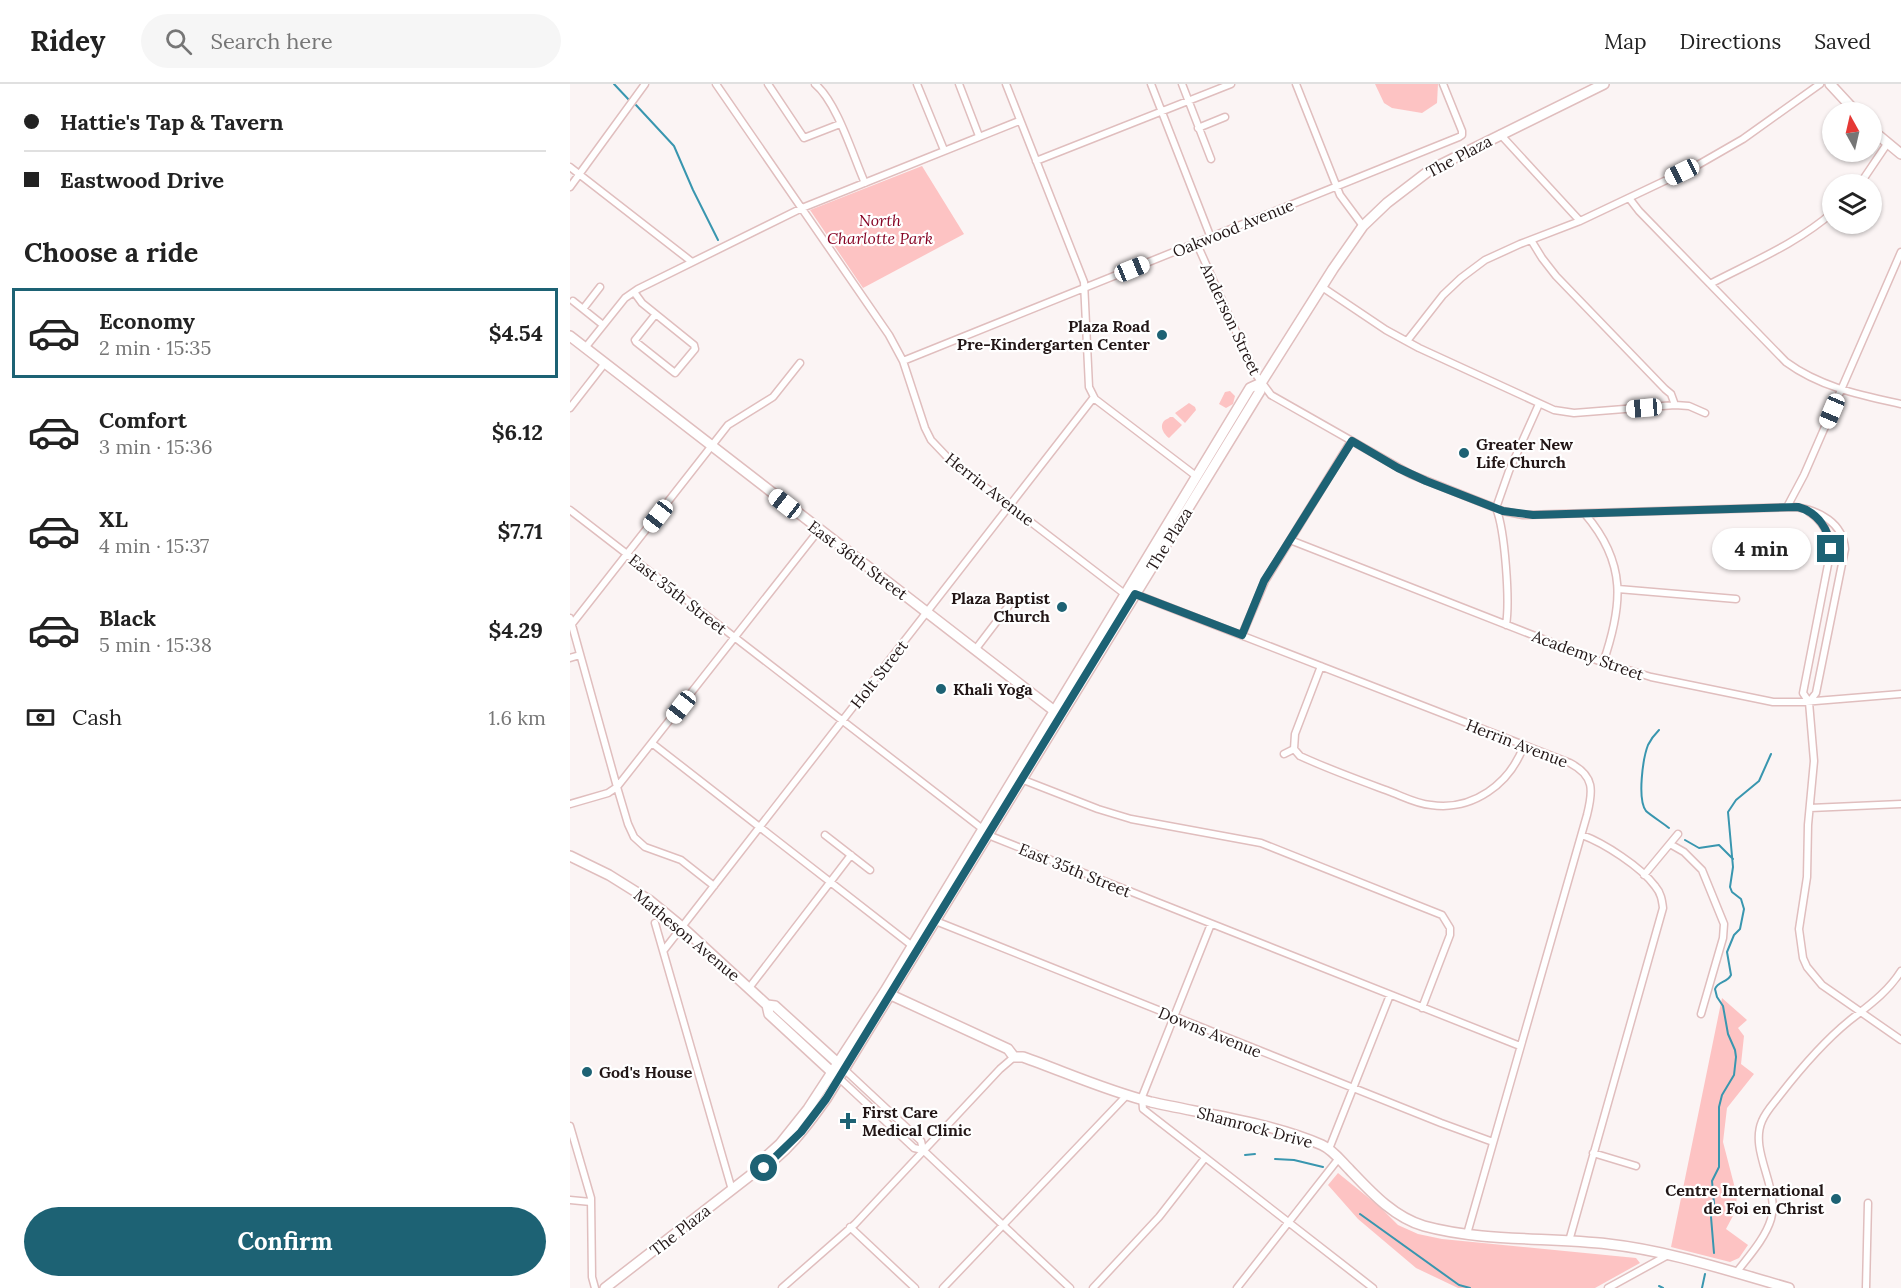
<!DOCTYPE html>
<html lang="en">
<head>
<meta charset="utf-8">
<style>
	:root { --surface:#fff; --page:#f6f6f6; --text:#222; --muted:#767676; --line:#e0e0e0; --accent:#1d6274 }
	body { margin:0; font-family:Lora,serif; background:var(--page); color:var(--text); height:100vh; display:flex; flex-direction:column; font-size:22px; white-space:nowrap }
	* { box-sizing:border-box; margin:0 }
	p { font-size:20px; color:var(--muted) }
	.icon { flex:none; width:33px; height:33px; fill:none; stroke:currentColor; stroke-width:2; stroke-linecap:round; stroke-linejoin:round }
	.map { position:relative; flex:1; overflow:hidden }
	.drawer { display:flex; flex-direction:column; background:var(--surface); width:570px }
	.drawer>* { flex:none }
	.top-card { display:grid; align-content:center; height:132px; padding:0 24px; background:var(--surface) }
	.needle { width:39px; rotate:352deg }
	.buttons { position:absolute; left:1252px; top:18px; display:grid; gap:12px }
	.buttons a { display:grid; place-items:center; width:60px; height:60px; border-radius:50%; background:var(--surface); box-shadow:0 2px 4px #0004; font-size:30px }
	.end { position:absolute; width:27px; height:27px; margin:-14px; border:8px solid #1d6274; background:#fff; box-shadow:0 0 0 3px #fff }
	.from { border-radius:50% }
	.bubble { position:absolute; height:42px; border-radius:21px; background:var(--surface); box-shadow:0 2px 4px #0004; font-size:20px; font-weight:700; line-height:42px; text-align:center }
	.car { position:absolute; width:18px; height:36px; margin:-18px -9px; border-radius:8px; box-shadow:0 0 4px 2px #0007; background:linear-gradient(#fff 24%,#345 0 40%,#fff 0 76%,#345 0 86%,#fff 0) }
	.top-card b { display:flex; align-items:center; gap:21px; height:57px; font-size:22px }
	.top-card b+b { border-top:2px solid var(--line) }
	.top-card i { width:15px; height:15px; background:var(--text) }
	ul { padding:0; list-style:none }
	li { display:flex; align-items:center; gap:18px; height:90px; margin:0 12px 9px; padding:0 12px; border:3px solid transparent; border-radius:0px }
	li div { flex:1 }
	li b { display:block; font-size:22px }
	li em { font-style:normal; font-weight:700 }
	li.on { border-color:var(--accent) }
	li>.icon { width:54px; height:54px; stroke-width:1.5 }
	h2 { padding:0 24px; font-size:27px; line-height:72px }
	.pay { display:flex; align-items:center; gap:15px; height:66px; padding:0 24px; font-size:22px }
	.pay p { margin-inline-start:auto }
	.button { display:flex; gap:12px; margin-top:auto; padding:12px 24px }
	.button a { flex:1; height:69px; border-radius:36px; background:var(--accent); color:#fff; font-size:24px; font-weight:700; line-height:69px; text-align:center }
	header { display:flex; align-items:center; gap:36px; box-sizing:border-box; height:84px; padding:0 30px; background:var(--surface); border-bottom:2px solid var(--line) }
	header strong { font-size:28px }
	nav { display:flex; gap:33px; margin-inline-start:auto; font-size:21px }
	.search { width:420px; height:54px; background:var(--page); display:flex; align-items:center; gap:15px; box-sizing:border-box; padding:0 21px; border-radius:33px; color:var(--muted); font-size:22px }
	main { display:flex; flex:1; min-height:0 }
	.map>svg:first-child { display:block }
	.green { fill:#fdc3c3 }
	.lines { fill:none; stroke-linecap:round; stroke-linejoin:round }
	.stream { stroke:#3996af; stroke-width:2 }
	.street-casing { stroke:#e0bebe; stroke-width:9 }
	.secondary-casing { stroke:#e0bebe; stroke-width:12 }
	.primary-casing { stroke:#e0bebe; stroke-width:12 }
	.street { stroke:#fff; stroke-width:6 }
	.secondary { stroke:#fff; stroke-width:9 }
	.primary { stroke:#fff; stroke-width:9 }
	.route { stroke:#1d6274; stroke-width:8 }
	.poi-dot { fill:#1d6274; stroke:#fff; stroke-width:2 }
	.labels { text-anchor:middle; stroke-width:4.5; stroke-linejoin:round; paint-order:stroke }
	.street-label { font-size:16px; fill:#221616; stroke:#fff }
	.park-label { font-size:16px; font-style:italic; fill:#870525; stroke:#fff }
	.poi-label { font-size:16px; font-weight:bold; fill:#221616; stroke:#fff; text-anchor:start }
</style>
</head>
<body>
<header>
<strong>Ridey</strong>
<div class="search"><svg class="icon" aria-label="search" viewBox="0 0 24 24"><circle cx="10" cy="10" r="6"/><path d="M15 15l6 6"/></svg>Search here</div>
<nav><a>Map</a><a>Directions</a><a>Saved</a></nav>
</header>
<main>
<section class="drawer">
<div class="top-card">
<b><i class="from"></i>Hattie's Tap &amp; Tavern</b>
<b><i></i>Eastwood Drive</b>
</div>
<h2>Choose a ride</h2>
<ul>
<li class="on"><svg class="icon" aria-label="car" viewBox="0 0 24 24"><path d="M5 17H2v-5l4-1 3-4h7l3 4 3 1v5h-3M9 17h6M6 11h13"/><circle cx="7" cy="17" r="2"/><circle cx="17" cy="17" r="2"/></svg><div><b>Economy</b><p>2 min · 15:35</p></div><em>$4.54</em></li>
<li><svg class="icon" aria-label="car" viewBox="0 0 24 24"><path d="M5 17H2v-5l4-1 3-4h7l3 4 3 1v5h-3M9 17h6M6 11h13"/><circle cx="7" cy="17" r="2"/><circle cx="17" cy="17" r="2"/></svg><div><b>Comfort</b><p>3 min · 15:36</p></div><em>$6.12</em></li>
<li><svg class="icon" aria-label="car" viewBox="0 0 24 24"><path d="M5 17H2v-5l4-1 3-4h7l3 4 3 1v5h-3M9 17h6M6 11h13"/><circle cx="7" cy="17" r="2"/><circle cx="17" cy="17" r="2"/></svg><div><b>XL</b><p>4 min · 15:37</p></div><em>$7.71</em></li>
<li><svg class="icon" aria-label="car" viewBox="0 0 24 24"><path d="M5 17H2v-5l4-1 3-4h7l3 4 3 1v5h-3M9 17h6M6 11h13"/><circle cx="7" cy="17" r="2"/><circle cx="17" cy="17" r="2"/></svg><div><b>Black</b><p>5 min · 15:38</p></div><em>$4.29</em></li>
</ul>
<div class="pay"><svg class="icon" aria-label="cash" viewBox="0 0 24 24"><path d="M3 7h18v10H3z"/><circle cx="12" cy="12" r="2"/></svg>Cash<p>1.6 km</p></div>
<div class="button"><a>Confirm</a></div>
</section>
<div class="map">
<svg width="1331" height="1204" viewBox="0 0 1331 1204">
	<rect width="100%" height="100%" fill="#fbf4f4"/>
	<!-- green -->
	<path class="green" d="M805 0H868L867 19 852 29 822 24 814 19Z
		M352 82 394 150 293 204 240 126Z
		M660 307 665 312 663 320 656 324 649 320 655 308Z
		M619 319 625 323 626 326 615 339 605 329Z
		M600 333H603L612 341 599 354C594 350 589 343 594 337 596 335 598 335 600 333Z
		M1152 914 1177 936 1168 944 1174 952 1171 980 1184 990 1157 1024 1153 1058 1167 1112 1165 1128 1156 1145 1178 1161 1169 1174 1160 1178 1101 1163Z
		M768 1089 810 1123 828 1141 848 1150 872 1155 1066 1174 1070 1179 1025 1204H888L846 1184 788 1135 758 1101Z"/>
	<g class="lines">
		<!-- stream -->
		<path class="stream" d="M44 0 60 17
			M66 21 104 62 123 106 148 156
			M1089 646C1084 651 1081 655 1078 661 1073 674 1067 715 1076 727 1079 730 1094 740 1099 744
			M1115 756 1129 764 1149 761 1163 775
			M675 1071 685 1070
			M705 1075 724 1076 753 1083
			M790 1130 889 1201 900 1204
			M1144 1169 1141 1133 1144 1119 1142 1097 1149 1083V1023L1152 1011 1164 991 1166 973 1165 966 1158 950 1153 922 1147 913 1145 905C1148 897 1157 899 1161 891L1157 868 1164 851 1170 845 1174 825 1171 815 1162 808 1160 803 1163 783 1158 728 1166 716 1189 697 1201 670
			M1089 1202 1093 1204
			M1132 1204 1135 1190"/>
		<defs>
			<path id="street" d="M146 0 319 251 333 277 355 344 361 356 380 376 556 511
				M198 0 234 54 270 40
				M245 0C267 18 283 72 295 99
				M347 0 374 66
				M389 0 409 52
				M436 0 514 198 519 303 525 315 626 392
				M581 0 641 154
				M612 0 641 75
				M726 0 770 111 793 142
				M628 44 655 33
				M930 50 1010 137
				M466 77 661 0
				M0 83 122 178
				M1290 100 1317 60
				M0 103 75 0
				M1059 114 1069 127 1216 278C1250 303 1290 311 1331 320
				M961 156 972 174 986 192 1095 305 1101 310 1105 321
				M627 160 684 288 701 311 840 390 933 427 953 431 1225 423C1249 426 1273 439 1275 465L1246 609 1239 618
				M1140 200C1182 178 1228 159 1263 128
				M752 203 816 246 849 264 984 326 1004 329 1105 321 1119 322 1135 329
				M64 208 72 219 124 261 125 265 105 289 66 258 65 256 85 231
				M3 217 33 241
				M13 225 30 203
				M837 257 873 211 891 194 915 176 950 160 1010 137 1126 82 1173 55 1250 0
				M15 264 55 214 68 205 232 124 449 37
				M333 277 889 53 892 51V47L873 0
				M0 324 35 279
				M1217 423 1234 391 1331 168
				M0 426 423 753 950 962
				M1239 428C1253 437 1259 449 1261 465L1233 609 1239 618 1244 677 1238 741 1237 793 1229 845 1233 874 1237 883 1252 901 1331 956
				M1015 430C1057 479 1053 521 1033 579
				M720 456 1029 577 1081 593 1203 618H1233L1331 610
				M1048 505 1166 515
				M565 510 1000 679C1025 692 1023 707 1017 731L897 1150
				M0 534 47 703 58 740 64 753 75 763 111 776 144 802
				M2 540 158 341 203 313 230 279
				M936 541C940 517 935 446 926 424L939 387 969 320
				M672 551 695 497 781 357
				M405 566 440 520
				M0 574 10 571
				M751 582 725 650 724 665 730 672 739 676C766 688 794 698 821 708 834 713 847 720 861 721 903 727 940 700 954 661
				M83 660 345 864
				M714 670 724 665
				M451 695 528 725 561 735 691 759 872 831 880 844V851L852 924
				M0 720 38 709 47 703 249 446
				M1240 724 1331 720
				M255 751 300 786
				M1100 760 1114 768 1132 786 1154 840 1153 854 1131 930
				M1074 791 1108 750
				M363 836 871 1039 923 1058
				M85 839 162 1106
				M641 840 572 1013 573 1025 803 1204
				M94 866 524 313
				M179 904 281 771
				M275 986 351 1057 353 1066 371 1083 500 1204
				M269 994 344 1064 353 1066
				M0 1042 21 1114 22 1193 25 1204
				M759 1065 820 911
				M1023 1069 1066 1082
				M0 1116 21 1118
				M280 1143 345 1204
				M999 1157 1093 824C1092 816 1091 809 1085 802 1071 783 1034 759 1012 751
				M1166 1189C1178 1173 1195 1155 1201 1135 1210 1104 1179 1067 1192 1037 1196 1027 1204 1019 1210 1011 1231 984 1252 959 1279 937 1298 922 1318 908 1331 887
				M212 1204 285 1140 430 985 444 973
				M373 1204 557 1011
				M523 1204 589 1133 635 1074
				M667 1204 769 1074
				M1038 1204 1098 1171
				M1296 1204 1298 1119"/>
			<path id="secondary" d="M0 252 487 629
				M0 772 39 791 79 816 112 843 197 921 205 922 271 982
				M321 911 438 965 444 973H453C495 988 537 1007 581 1018 635 1030 702 1039 752 1061 763 1066 771 1077 779 1085 800 1107 823 1133 854 1142 913 1158 978 1153 1038 1160 1100 1167 1159 1187 1219 1204
				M197 921 199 930 265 991
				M186 1087 189 1079 210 1060 238 1025 315 907 680 304 691 299
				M35 1204 186 1087C213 1075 239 1039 256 1015L690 307 691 299 763 185 793 142 817 119 860 86 1034 0"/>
			<path id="primary" d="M1260 0 1286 28
				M1302 46 1331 70"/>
		</defs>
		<!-- street casing -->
		<use href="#street" class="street-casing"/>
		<!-- secondary casing -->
		<use href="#secondary" class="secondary-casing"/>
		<!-- primary casing -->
		<use href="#primary" class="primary-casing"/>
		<!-- street -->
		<use href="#street" class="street"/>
		<!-- secondary -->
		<use href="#secondary" class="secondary"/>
		<!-- primary -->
		<use href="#primary" class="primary"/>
	</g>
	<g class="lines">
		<!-- route -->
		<path class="route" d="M194 1084 231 1048 256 1015 565 510 672 551 694 497 782 357 828 384 856 397 933 427 963 431 1228 423C1248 428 1259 446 1261 465"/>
	</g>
	<!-- markers -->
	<g class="poi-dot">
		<circle cx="592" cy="251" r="6"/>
		<circle cx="894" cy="369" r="6"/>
		<circle cx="492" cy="523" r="6"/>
		<circle cx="371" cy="605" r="6"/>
		<circle cx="17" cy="988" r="6"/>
		<path d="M275 1028h6v6h6v6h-6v6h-6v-6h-6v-6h6z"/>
		<circle cx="1266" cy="1115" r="6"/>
	</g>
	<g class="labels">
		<!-- street labels -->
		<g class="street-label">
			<text transform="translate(889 72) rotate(-28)" y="6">The Plaza</text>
			<text transform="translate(663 144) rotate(-22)" y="6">Oakwood Avenue</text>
			<text transform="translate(661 235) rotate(65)" y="6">Anderson Street</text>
			<text transform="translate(420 405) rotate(38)" y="6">Herrin Avenue</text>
			<text transform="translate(599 455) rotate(-58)" y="6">The Plaza</text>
			<text transform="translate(288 476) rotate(37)" y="6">East 36th Street</text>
			<text transform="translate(108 510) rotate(38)" y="6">East 35th Street</text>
			<text transform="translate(1018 571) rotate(20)" y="6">Academy Street</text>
			<text transform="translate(309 590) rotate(-52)" y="6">Holt Street</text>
			<text transform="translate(947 659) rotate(21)" y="6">Herrin Avenue</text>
			<text transform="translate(505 786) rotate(22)" y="6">East 35th Street</text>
			<text transform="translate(117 851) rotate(40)" y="6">Matheson Avenue</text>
			<text transform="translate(640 948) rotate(22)" y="6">Downs Avenue</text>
			<text transform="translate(685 1043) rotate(15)" y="6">Shamrock Drive</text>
			<text transform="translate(110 1146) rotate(-38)" y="6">The Plaza</text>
		</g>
		<!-- park labels -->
		<g class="park-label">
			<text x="310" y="142">North<tspan x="310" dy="18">Charlotte Park</tspan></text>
		</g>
		<!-- poi labels -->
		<g class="poi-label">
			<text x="580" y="248" text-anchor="end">Plaza Road<tspan x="580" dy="18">Pre-Kindergarten Center</tspan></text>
			<text x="906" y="366">Greater New<tspan x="906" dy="18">Life Church</tspan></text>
			<text x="480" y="520" text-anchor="end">Plaza Baptist<tspan x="480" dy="18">Church</tspan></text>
			<text x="383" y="611">Khali Yoga</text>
			<text x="29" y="994">God's House</text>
			<text x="292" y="1034">First Care<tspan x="292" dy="18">Medical Clinic</tspan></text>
			<text x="1254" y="1112" text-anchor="end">Centre International<tspan x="1254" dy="18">de Foi en Christ</tspan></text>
		</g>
	</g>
</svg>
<div class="buttons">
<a><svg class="needle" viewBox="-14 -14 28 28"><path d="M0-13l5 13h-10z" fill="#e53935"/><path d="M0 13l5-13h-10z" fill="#767676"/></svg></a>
<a><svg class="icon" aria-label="layers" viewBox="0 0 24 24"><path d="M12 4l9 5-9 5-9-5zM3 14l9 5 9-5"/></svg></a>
</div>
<i class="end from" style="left:194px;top:1084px"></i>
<i class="end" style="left:1261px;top:465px"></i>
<div class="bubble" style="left:1142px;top:444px;width:99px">4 min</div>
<i class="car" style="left:1112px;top:88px;rotate:244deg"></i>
<i class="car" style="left:562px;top:185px;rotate:68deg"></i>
<i class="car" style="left:1074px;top:324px;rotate:265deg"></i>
<i class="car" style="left:1262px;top:327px;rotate:203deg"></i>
<i class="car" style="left:215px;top:420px;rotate:308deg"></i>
<i class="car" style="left:88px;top:432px;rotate:218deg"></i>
<i class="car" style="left:111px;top:623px;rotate:218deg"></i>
</div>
</main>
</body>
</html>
